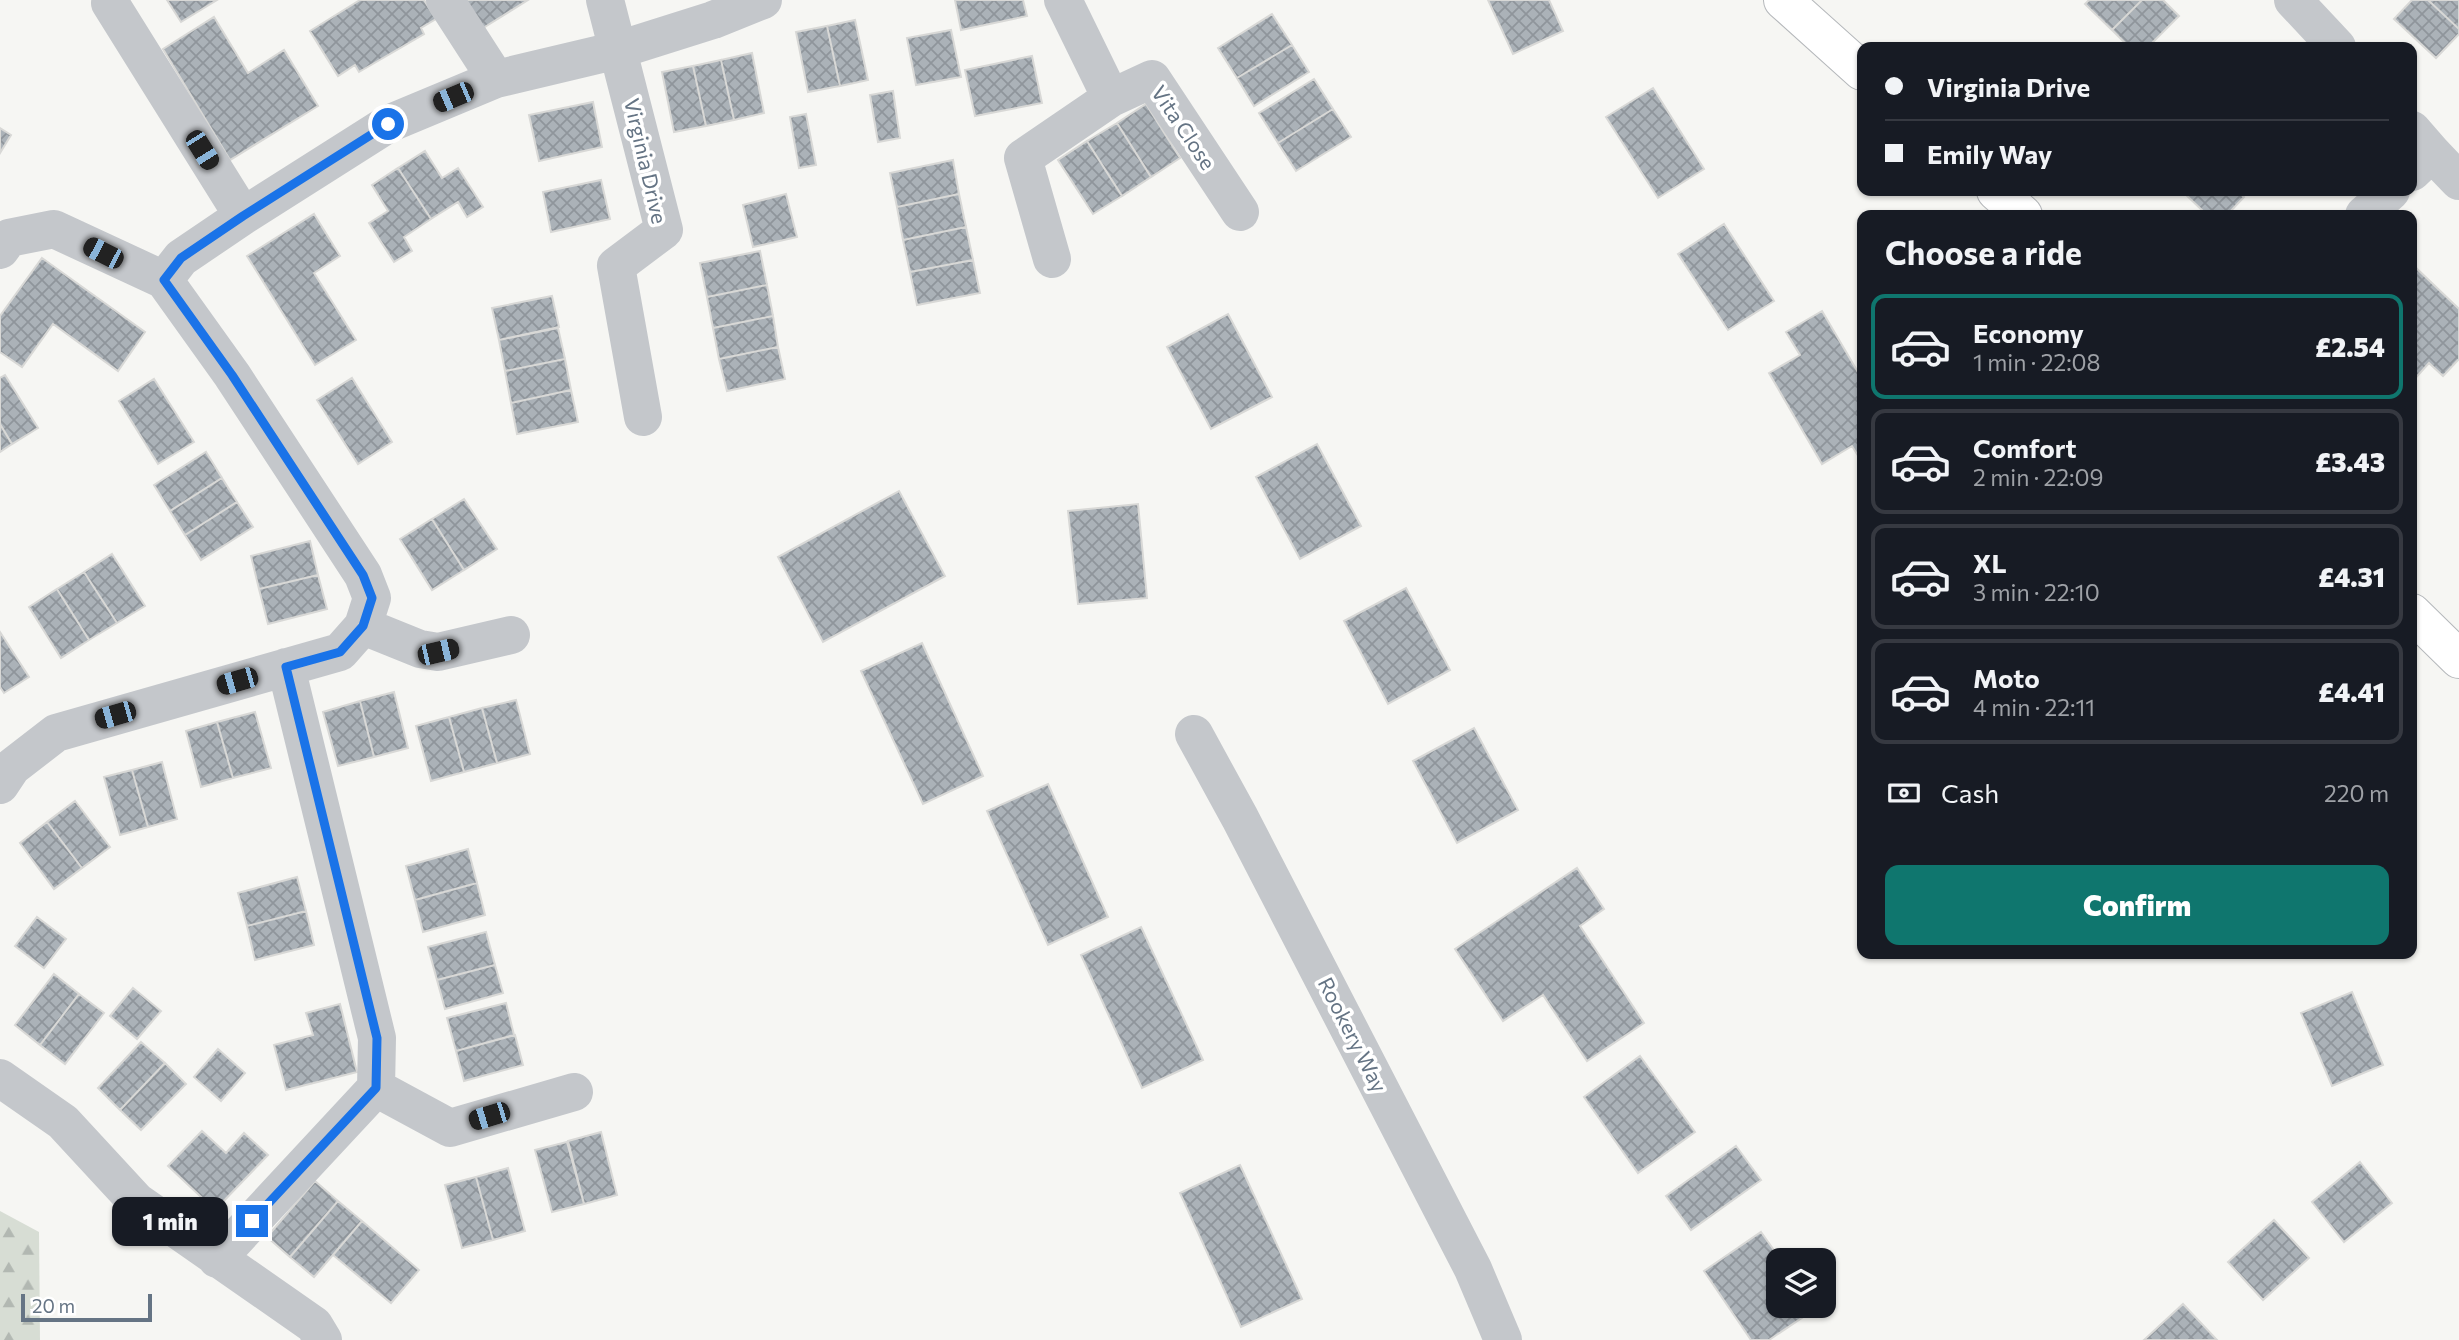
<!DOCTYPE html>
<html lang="en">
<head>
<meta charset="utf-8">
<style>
	:root { --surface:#171b24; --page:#20242c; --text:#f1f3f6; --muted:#9ea1a6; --line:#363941; --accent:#0f766e }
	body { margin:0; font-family:Commissioner,sans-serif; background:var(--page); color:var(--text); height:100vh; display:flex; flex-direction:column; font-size:26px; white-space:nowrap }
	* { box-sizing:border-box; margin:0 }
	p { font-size:23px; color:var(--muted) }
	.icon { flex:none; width:38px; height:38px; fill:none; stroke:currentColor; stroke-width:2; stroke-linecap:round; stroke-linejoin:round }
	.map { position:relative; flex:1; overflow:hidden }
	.sheet { position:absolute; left:1857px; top:210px; width:560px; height:749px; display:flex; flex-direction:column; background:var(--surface); border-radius:14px; box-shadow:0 2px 5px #0004 }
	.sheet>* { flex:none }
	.hud { position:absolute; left:1857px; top:42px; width:560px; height:154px; border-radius:14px; box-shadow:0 2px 5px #0004; display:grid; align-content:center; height:154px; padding:0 28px; background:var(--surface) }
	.fabs { position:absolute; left:1766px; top:1248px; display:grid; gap:14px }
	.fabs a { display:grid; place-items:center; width:70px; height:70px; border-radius:14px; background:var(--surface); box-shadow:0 2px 5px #0004; font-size:35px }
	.scale { position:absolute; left:21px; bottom:18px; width:131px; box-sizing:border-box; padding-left:7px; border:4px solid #657484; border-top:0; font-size:19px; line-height:24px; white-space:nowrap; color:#657484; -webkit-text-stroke:5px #fff; paint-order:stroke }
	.end { position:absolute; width:32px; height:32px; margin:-16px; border:9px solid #1a73e8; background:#fff; box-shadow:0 0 0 4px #fff }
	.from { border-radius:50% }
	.bubble { position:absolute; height:49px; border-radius:14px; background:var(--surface); box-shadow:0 2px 5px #0004; font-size:23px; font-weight:800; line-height:49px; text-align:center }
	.car { position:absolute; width:21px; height:42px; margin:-21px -10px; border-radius:9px; box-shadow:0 0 5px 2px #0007; background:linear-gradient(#222 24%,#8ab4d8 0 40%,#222 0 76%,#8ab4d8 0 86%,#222 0) }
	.hud b { display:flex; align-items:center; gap:24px; height:66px; font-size:26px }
	.hud b+b { border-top:2px solid var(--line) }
	.hud i { width:18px; height:18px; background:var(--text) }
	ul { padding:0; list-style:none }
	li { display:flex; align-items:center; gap:21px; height:105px; margin:0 14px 10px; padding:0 14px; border:4px solid var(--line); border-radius:14px }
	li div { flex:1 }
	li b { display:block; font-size:26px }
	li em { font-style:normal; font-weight:800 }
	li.current { border-color:var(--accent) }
	li>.icon { width:63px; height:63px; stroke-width:1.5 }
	h2 { padding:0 28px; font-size:32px; line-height:84px }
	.pay { display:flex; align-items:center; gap:18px; height:77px; padding:0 28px; font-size:26px }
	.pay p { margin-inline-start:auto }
	.cta { display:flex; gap:14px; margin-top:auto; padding:14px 28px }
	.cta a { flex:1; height:80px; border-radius:14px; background:var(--accent); color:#fff; font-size:28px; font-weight:800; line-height:80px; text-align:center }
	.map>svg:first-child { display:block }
	.forest { fill:url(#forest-firs) }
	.building { fill:url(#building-cross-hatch); stroke:#d8d8d6; stroke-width:2 }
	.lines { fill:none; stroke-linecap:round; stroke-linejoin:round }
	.highway-casing { stroke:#b5b8bb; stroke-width:40 }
	.minor { stroke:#c4c7cb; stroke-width:38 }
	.highway { stroke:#fff; stroke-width:38 }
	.route { stroke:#1a73e8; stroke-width:9 }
	.labels { text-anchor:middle; stroke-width:7; stroke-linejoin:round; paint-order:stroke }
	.street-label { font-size:21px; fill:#657484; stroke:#fff }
</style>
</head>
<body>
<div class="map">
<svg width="2459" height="1340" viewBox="0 0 2459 1340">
	<defs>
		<pattern id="forest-firs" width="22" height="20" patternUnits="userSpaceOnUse" patternTransform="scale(1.75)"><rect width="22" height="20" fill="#d7ddd4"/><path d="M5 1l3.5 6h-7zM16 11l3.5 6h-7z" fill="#b2b8b2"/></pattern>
		<pattern id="building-cross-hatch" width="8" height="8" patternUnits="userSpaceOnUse" patternTransform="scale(1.75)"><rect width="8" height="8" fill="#abb2b8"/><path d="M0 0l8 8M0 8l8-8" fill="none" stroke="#8f959b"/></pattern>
	</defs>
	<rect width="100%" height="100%" fill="#f6f6f3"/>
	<!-- forest -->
	<path class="forest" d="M0 1211 39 1232 40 1340H0Z"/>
	<!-- building -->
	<path class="building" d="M167 0H217L181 22Z
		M360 0H424L436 19 421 28 424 34 359 72 355 65 338 76 310 31Z
		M461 0H528L480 30Z
		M955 0H1023L1027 16 961 30Z
		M1488 0H1549L1563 31 1513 54Z
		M2089 0H2142L2112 30 2085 4Z
		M2142 0H2163L2179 16 2148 47H2129L2112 30Z
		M2412 0H2428L2459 29V34L2436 58 2394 19Z
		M2428 0H2459V29Z
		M1272 14 1292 45 1237 78 1218 48Z
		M214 17 248 73 284 50 318 106 230 160 163 49Z
		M855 20 868 80 840 86 827 26Z
		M827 26 840 86 808 92 796 32Z
		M951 30 961 77 916 85 907 38Z
		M1292 45 1309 72 1254 106 1237 78Z
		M752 53 764 113 734 120 721 60Z
		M1032 56 1042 103 975 116 965 70Z
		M721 60 734 120 706 126 693 66Z
		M693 66 706 126 674 132 662 72Z
		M1314 79 1333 109 1278 143 1259 113Z
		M1653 88 1704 169 1658 198 1606 117Z
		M893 91 900 138 878 142 870 95Z
		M593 102 602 147 539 161 529 115Z
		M1146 104 1180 158 1151 177 1117 123Z
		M1333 109 1351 137 1296 171 1278 143Z
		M806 114 816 165 799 168 790 117Z
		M1117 123 1151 177 1122 196 1087 141Z
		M0 128 11 135 0 153Z
		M1087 141 1122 196 1093 214 1058 160Z
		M425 151 442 178 458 168 483 207 467 217 458 202 431 219 398 168Z
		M953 160 959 194 897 207 890 173Z
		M398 168 431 219 404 237 412 251 394 262 369 223 388 211 372 185Z
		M601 180 610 219 551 232 543 192Z
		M2182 191H2237L2244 197 2227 215H2207Z
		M786 194 797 237 753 247 743 205Z
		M959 194 966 227 903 240 897 207Z
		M314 214 340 256 314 273 356 340 315 365 247 256Z
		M1724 224 1774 301 1728 330 1678 254Z
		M966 227 973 260 910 272 903 240Z
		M760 251 767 285 707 297 700 263Z
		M42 258 145 332 118 371 53 324 22 367 0 352V316Z
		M973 260 980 293 917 305 910 272Z
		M2412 264 2459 309V359L2443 376 2429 363 2412 382Z
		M767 285 773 316 713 328 707 297Z
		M552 296 559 327 499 340 492 308Z
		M1822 311 1862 379V462L1852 446 1822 464 1769 373 1800 355 1786 332Z
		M1228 314 1272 397 1211 429 1167 347Z
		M773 316 778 347 719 359 713 328Z
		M558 328 565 359 505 371 499 340Z
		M778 347 785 379 727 391 719 359Z
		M565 359 571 390 511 403 505 371Z
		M5 375 38 428 12 444 0 424V378Z
		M352 378 392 442 358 464 317 400Z
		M154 379 194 442 158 464 119 401Z
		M571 390 578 422 517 434 511 403Z
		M0 424 12 444 0 452Z
		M1317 444 1361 526 1300 559 1256 477Z
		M206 452 222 478 170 511 154 485Z
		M222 478 237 502 185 535 170 511Z
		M899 491 945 576 823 642 778 557Z
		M464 499 497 549 464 570 432 519Z
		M237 502 253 527 201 560 185 535Z
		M1138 504 1147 598 1078 604 1068 511Z
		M432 519 464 570 432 590 400 539Z
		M310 541 318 575 259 589 251 556Z
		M112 554 145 606 117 623 84 572Z
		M84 572 117 623 89 640 57 589Z
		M318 575 327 609 268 624 259 589Z
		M1406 588 1450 670 1388 704 1344 621Z
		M57 589 89 640 61 658 29 607Z
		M0 632 29 677 4 693 0 687Z
		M922 643 983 776 923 804 861 671Z
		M394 692 408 748 374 757 360 701Z
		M516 700 530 754 497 763 482 708Z
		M360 701 374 757 338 766 323 712Z
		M482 708 497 763 464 772 449 717Z
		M255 712 271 768 233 778 217 722Z
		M449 717 464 772 431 781 416 726Z
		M217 722 233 778 201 787 186 731Z
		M1474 728 1518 810 1457 843 1413 761Z
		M162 762 177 819 148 827 132 770Z
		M132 770 148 827 120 835 104 777Z
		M1048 784 1108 917 1048 945 987 811Z
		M75 801 110 847 82 868 47 822Z
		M47 822 82 868 54 889 20 843Z
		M468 849 477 883 415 900 406 866Z
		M1577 868 1604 909 1580 926 1644 1023 1587 1061 1543 995 1503 1021 1455 949Z
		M297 877 306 911 247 926 238 893Z
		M477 883 485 915 423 932 415 900Z
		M306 911 314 945 255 960 247 926Z
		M37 917 66 939 44 968 15 946Z
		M1141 927 1203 1060 1142 1088 1081 955Z
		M486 932 495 965 437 980 428 947Z
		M495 965 503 993 445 1009 437 980Z
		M54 974 79 994 40 1045 15 1025Z
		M133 988 161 1011 137 1039 110 1016Z
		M2352 992 2383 1065 2332 1086 2301 1013Z
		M79 994 104 1013 65 1064 40 1045Z
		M506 1003 514 1035 456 1051 447 1018Z
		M340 1004 357 1072 286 1090 274 1045 313 1035 306 1013Z
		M515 1035 523 1065 464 1081 456 1051Z
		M141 1042 165 1063 120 1110 98 1088Z
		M218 1049 245 1073 221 1101 194 1077Z
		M1640 1056 1695 1132 1638 1173 1584 1097Z
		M165 1063 186 1084 141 1130 120 1110Z
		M202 1131 226 1153 244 1133 268 1155 215 1210 168 1166Z
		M601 1132 617 1195 584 1204 568 1141Z
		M567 1142 584 1204 552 1212 535 1150Z
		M1736 1146 1761 1180 1691 1230 1666 1196Z
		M2360 1162 2392 1203 2344 1242 2312 1202Z
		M1240 1165 1302 1299 1241 1327 1180 1193Z
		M508 1168 525 1231 493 1240 476 1177Z
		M476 1177 493 1240 462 1248 445 1185Z
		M315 1181 338 1201 290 1257 267 1237Z
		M338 1201 362 1221 314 1277 290 1257Z
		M2274 1220 2309 1258 2263 1300 2228 1262Z
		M362 1221 419 1270 391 1303 333 1255Z
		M1761 1232 1781 1260H1778V1306H1812L1815 1309 1769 1340H1751L1704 1271Z
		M2183 1304 2217 1340H2144Z"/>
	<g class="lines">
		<defs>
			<path id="highway" d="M1783 0 1862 71
				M1996 191 2023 215
				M2412 613 2459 659"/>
		</defs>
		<!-- highway casing -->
		<use href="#highway" class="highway-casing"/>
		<!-- minor -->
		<path class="minor" d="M445 0 496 79
			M605 0 664 230 616 266 643 417
			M2293 0 2337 47
			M110 3 243 216
			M1111 98 1152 79 1240 212
			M2412 130 2432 153 2412 172
			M2432 153 2459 181
			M2364 215 2391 191
			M0 250 9 238 54 229 164 280
			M1052 259 1023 158 1111 98 1063 0
			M164 280 181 258 243 216 388 124 496 79 618 50 713 20 763 0
			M363 626 420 649 438 652 511 635
			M1194 734 1240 818 1473 1269 1503 1340
			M0 785 12 767 56 733 340 652 363 626 372 598 363 575 232 375 164 280
			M0 1078 63 1122 136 1201 314 1325 323 1340
			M376 1088 450 1128 574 1092
			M217 1259 376 1088 377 1038 286 667"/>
		<!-- highway -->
		<use href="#highway" class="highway"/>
	</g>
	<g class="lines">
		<!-- route -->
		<path class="route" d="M252 1221 376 1088 377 1038 286 667 340 652 363 626 372 598 363 575 232 375 164 280 181 258 243 216 388 124"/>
	</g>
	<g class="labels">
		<!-- street labels -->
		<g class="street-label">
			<text transform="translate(1183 128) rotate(56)" y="7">Vita Close</text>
			<text transform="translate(645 161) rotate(77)" y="7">Virginia Drive</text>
			<text transform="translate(1352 1035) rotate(63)" y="7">Rookery Way</text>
		</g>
	</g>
</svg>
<div class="fabs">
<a><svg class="icon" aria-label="layers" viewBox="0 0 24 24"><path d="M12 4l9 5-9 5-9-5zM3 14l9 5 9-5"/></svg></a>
</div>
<div class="scale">20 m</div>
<i class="end from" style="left:388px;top:124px"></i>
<i class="end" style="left:252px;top:1221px"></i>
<div class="bubble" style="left:112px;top:1197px;width:116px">1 min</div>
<i class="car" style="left:453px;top:97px;rotate:247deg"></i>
<i class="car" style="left:202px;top:150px;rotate:148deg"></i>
<i class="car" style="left:103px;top:253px;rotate:297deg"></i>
<i class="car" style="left:438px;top:652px;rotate:77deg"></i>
<i class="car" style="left:237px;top:681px;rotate:254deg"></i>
<i class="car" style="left:115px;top:715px;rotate:254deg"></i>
<i class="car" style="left:489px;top:1116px;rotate:253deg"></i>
<div class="hud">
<b><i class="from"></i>Virginia Drive</b>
<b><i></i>Emily Way</b>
</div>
<section class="sheet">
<h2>Choose a ride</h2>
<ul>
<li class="current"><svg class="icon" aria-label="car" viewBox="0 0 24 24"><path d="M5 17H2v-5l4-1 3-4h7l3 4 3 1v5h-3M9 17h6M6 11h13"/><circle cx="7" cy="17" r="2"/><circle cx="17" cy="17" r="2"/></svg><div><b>Economy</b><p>1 min · 22:08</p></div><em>£2.54</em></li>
<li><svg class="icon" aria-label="car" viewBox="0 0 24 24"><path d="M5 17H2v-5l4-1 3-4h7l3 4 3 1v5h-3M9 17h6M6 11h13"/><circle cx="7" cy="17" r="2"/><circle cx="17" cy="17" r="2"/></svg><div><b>Comfort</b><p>2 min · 22:09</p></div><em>£3.43</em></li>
<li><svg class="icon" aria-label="car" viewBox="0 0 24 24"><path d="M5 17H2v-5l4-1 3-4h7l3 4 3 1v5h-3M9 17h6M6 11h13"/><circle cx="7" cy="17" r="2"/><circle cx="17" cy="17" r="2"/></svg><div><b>XL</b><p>3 min · 22:10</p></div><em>£4.31</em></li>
<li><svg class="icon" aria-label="car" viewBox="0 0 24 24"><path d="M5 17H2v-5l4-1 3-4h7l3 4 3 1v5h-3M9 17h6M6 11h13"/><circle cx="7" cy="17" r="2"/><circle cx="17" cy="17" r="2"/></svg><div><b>Moto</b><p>4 min · 22:11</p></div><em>£4.41</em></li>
</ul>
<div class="pay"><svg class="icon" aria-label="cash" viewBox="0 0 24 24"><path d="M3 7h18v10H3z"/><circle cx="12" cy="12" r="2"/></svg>Cash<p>220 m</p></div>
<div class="cta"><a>Confirm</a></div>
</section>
</div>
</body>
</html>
